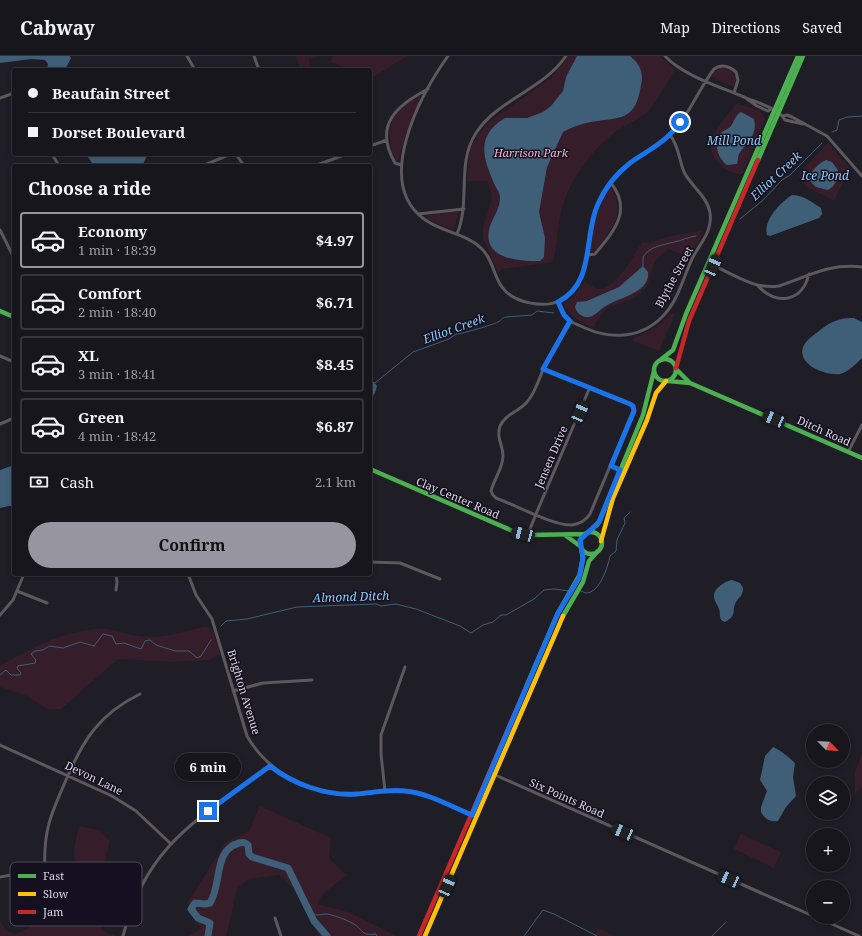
<!DOCTYPE html>
<html lang="en">
<head>
<meta charset="utf-8">
<style>
	:root { --surface:#17161c; --page:#201f25; --text:#f1f3f6; --muted:#9e9fa3; --line:#36353b; --accent:#9795a0 }
	body { margin:0; font-family:"Noto Serif",serif; background:var(--page); color:var(--text); height:100vh; display:flex; flex-direction:column; font-size:15px; white-space:nowrap }
	* { box-sizing:border-box; margin:0 }
	p { font-size:13px; color:var(--muted) }
	.icon { flex:none; width:22px; height:22px; fill:none; stroke:currentColor; stroke-width:2; stroke-linecap:round; stroke-linejoin:round }
	.map { position:relative; flex:1; overflow:hidden }
	.side { position:absolute; left:12px; top:108px; width:360px; height:412px; display:flex; flex-direction:column; background:var(--surface); border-radius:4px; box-shadow:0 2px 6px #0003,0 0 0 1px var(--line) }
	.side>* { flex:none }
	.banner { position:absolute; left:12px; top:12px; width:360px; height:88px; border-radius:4px; box-shadow:0 2px 6px #0003,0 0 0 1px var(--line); display:grid; align-content:center; height:88px; padding:0 16px; background:var(--surface) }
	.needle { width:26px; rotate:114deg }
	.buttons { position:absolute; left:806px; top:668px; display:grid; gap:8px }
	.buttons a { display:grid; place-items:center; width:44px; height:44px; border-radius:50%; background:var(--surface); box-shadow:0 2px 6px #0003,0 0 0 1px var(--line); font-size:20px }
	.end { position:absolute; width:18px; height:18px; margin:-9px; border:5px solid #1a73e8; background:#fff; box-shadow:0 0 0 2px #fff }
	.from { border-radius:50% }
	.bubble { position:absolute; height:28px; border-radius:14px; background:var(--surface); box-shadow:0 2px 6px #0003,0 0 0 1px var(--line); font-size:13px; font-weight:700; line-height:28px; text-align:center }
	.car { position:absolute; width:12px; height:24px; margin:-12px -6px; border-radius:5px; box-shadow:0 0 3px 1px #0007; background:linear-gradient(#222 24%,#8ab4d8 0 40%,#222 0 76%,#8ab4d8 0 86%,#222 0) }
	.banner b { display:flex; align-items:center; gap:14px; height:38px; font-size:15px }
	.banner b+b { border-top:1px solid var(--line) }
	.banner i { width:10px; height:10px; background:var(--text) }
	ul { padding:0; list-style:none }
	li { display:flex; align-items:center; gap:12px; height:56px; margin:0 8px 6px; padding:0 8px; border:2px solid var(--line); border-radius:4px }
	li div { flex:1 }
	li b { display:block; font-size:15px }
	li em { font-style:normal; font-weight:700 }
	li.selected { border-color:var(--accent) }
	li>.icon { width:36px; height:36px; stroke-width:1.5 }
	h2 { padding:0 16px; font-size:18px; line-height:48px }
	.pay { display:flex; align-items:center; gap:10px; height:44px; padding:0 16px; font-size:15px }
	.pay p { margin-inline-start:auto }
	.button { display:flex; gap:8px; margin-top:auto; padding:8px 16px }
	.button a { flex:1; height:46px; border-radius:24px; background:var(--accent); color:#111; font-size:16px; font-weight:700; line-height:46px; text-align:center }
	header { display:flex; align-items:center; gap:24px; box-sizing:border-box; height:56px; padding:0 20px; background:var(--surface); border-bottom:1px solid var(--line) }
	header strong { font-size:19px }
	nav { display:flex; gap:22px; margin-inline-start:auto; font-size:14px }
	.map>svg:first-child { display:block }
	.green { fill:#351e29 }
	.water { fill:#3f5f78 }
	.lines { fill:none; stroke-linecap:round; stroke-linejoin:round }
	.stream { stroke:#3f5f78; stroke-width:1 }
	.river { stroke:#3f5f78; stroke-width:7 }
	.street { stroke:#5c595d; stroke-width:3 }
	.fast { stroke:#4caf50; stroke-width:4.5 }
	.slow { stroke:#ffc107; stroke-width:4.5 }
	.jam { stroke:#c62828; stroke-width:4.5 }
	.route { stroke:#1a73e8; stroke-width:5 }
	.labels { text-anchor:middle; stroke-width:3; stroke-linejoin:round; paint-order:stroke }
	.park-label { font-size:11px; font-style:italic; fill:#f8b3d0; stroke:#141020 }
	.street-label { font-size:11px; fill:#d8d6e1; stroke:#141020 }
	.water-label { font-size:12px; font-style:italic; fill:#8ccbf6; stroke:#141020 }
	.key { fill:#141020; stroke:#4f4b5a; stroke-width:1 }
	.key-label { font-size:11px; fill:#d8d6e1 }
</style>
</head>
<body>
<header>
<strong>Cabway</strong>
<nav><a>Map</a><a>Directions</a><a>Saved</a></nav>
</header>
<div class="map">
<svg width="862" height="880" viewBox="0 0 862 880">
	<rect width="100%" height="100%" fill="#1f1d26"/>
	<!-- green -->
	<path class="green" d="M296 0H316L317 2 309 3 310 14H301Z
		M333 0H407L370 23V14H350L331 6Z
		M569 0H661L675 14C666 27 659 44 648 55 638 64 627 68 617 75 593 92 572 121 563 149 557 167 558 187 553 206L502 213 498 216 483 183V172L490 149 492 139 487 125H467L469 98 473 87 486 68 551 22Z
		M725 11 736 19V26L733 31 712 21C713 14 718 11 725 11Z
		M418 40H420V44L406 78 398 105 396 104C393 101 392 95 391 90 385 67 398 51 418 40Z
		M737 47 760 55 765 63 742 119C735 117 727 115 722 110 696 90 724 64 737 47Z
		M828 87 850 112 834 145 805 130 799 123 801 115Z
		M612 133C622 153 617 166 605 182 601 187 597 194 592 196L590 195C590 173 598 153 609 134Z
		M450 156H459L454 174 430 164 425 160Z
		M703 174 700 184 688 201 669 193C663 198 657 201 654 208 649 218 651 228 642 236 623 253 608 241 594 271 581 266 570 262 564 248L574 240 584 226C588 228 594 232 598 233 616 234 634 199 642 186L650 187 666 181Z
		M672 257 675 258 659 295 633 285V283L658 270Z
		M206 570 214 576 220 598 209 604 172 606 118 603 61 653 48 654 27 640 0 631V610C30 593 60 576 96 573 110 571 123 578 138 580 162 583 184 576 206 570Z
		M862 697V731L855 737V717Z
		M260 750 331 782 329 802 346 819 322 839 317 848 348 856 396 880H319L293 832 279 819 248 823 237 833 226 880H188L201 873 192 860 188 846 226 786 249 775Z
		M79 770 99 774 110 785 90 859 106 876 116 880H0V864L5 874 16 878 44 865 61 863 62 844 76 825 74 793Z
		M741 778 781 796 774 812 734 793Z
		M598 872 614 880H595Z"/>
	<!-- water -->
	<path class="water" d="M0 0H70L71 2 65 14H47L48 8 45 4 31 3 0 7Z
		M577 0H630C640 8 644 17 641 29 635 69 617 60 586 67 578 69 570 72 563 76L547 111 539 156 545 182 544 201 540 205C520 206 483 203 489 174 491 163 500 154 500 142 500 136 495 131 493 125 482 99 477 79 505 62H527L543 56 551 50 563 35 566 21Z
		M741 56 754 63C758 80 746 87 739 98 738 100 738 105 737 108L727 109C719 104 712 86 720 78 722 75 727 74 730 71 735 66 734 60 741 56Z
		M86 98H148L142 110H94Z
		M826 104 832 106 838 114C838 122 835 131 828 134L816 131 808 123C810 116 819 107 826 104Z
		M792 139C803 139 812 146 821 152L822 158 819 162 770 180 767 179C763 164 781 146 792 139Z
		M643 210 648 216C650 237 619 241 606 250 600 253 596 259 590 261 583 262 577 258 575 251L577 246 587 245 619 231Z
		M854 262 862 266V302C856 308 848 316 840 318 826 320 797 309 803 291 806 284 814 279 820 274 832 265 839 262 854 262Z
		M373 325 377 330 375 337 370 344V326Z
		M14 409V449L0 452V414Z
		M732 524 740 527 743 532C743 540 739 541 736 546 731 555 738 559 725 566 718 564 721 559 719 553 718 549 714 545 714 541 713 533 725 525 732 524Z
		M773 691C779 693 790 702 795 707L793 721 796 740 786 751 778 765C770 766 765 763 761 756V751L767 735 760 724 765 700Z"/>
	<g class="lines">
		<!-- stream -->
		<path class="stream" d="M832 76 837 74 839 64 847 61 862 60
			M740 163 762 145 782 124 790 119 822 87
			M643 210V201C650 190 663 189 674 186 681 185 688 181 696 180
			M375 327 413 296 449 283 456 278C462 278 492 269 498 266 502 264 501 262 506 261L532 259 537 255 554 257
			M581 535C583 535 584 537 586 537 600 537 608 510 610 500L616 495 617 484 625 467 624 462 630 456
			M221 570 226 565 247 563 297 551 376 548 381 550 396 548 416 553 460 570 471 577 483 569 493 566 501 559H506L534 543 544 534 554 533 569 535
			M0 619 6 614 11 619H20L21 617 17 612 18 610 35 607 36 604 31 598 35 595 43 594 49 590 63 592 80 586 94 590 103 578 112 580 116 588 124 587 141 593 145 585 150 584 156 589 175 595H189L197 602 201 600 211 584
			M310 857C316 860 319 859 325 858 332 858 347 864 352 867 364 873 359 880 376 878L377 880
			M524 880 543 854 554 858 597 880
			M712 880 726 866"/>
		<!-- river -->
		<path class="river" d="M208 880 210 867 198 862 191 853 195 847 205 848 210 847C222 829 213 794 239 787 243 786 244 786 248 789L249 798 252 801 288 812 314 865 327 880"/>
		<!-- street -->
		<path class="street" d="M187 0 195 14
			M254 0 259 14
			M448 0C421 38 373 126 424 163 441 176 465 177 481 192 493 203 493 219 502 231 513 247 545 253 561 244 596 225 584 180 598 148 606 131 619 114 634 104 646 96 659 90 669 80 688 62 698 34 714 13 721 8 729 10 736 16L738 24 734 37
			M665 0C682 19 720 31 744 41 755 46 779 52 785 64L803 68
			M0 42 14 37
			M747 43 757 50 768 55 771 53
			M783 60 787 59 792 61 827 80 862 120
			M370 90 387 84
			M52 98 59 110
			M236 98 244 110
			M401 109 395 107C373 69 397 49 428 33
			M202 110 231 98
			M314 110 347 98
			M418 158 464 153
			M0 174 14 202
			M457 178C471 145 456 108 476 77 498 43 543 34 566 0
			M588 199 595 198C613 176 633 155 611 127
			M708 207C732 217 753 234 779 230 809 220 829 207 862 211
			M758 230C777 250 802 246 809 218
			M558 246C561 251 562 258 566 262 571 267 579 269 585 272 612 284 642 282 663 260 678 245 683 222 692 203 699 188 713 176 710 157 708 141 691 130 684 116 679 104 679 90 670 79
			M0 300 14 306
			M543 313 630 348 634 353 590 458C586 464 580 468 572 469 554 470 515 449 496 442L493 439 491 435C494 423 503 412 503 400 503 389 496 382 500 370 506 357 519 356 527 346 536 336 540 319 546 307L570 265
			M0 368 14 362
			M848 396 862 369
			M611 410 620 414
			M530 479V473L536 458 590 331
			M370 506 400 507 440 523
			M116 518 117 526 116 534
			M188 518 196 539 212 563 247 680C268 717 313 740 355 739 371 738 387 733 404 735 428 737 451 750 473 759
			M264 519 265 518
			M17 535 47 547
			M0 559 13 544 24 518
			M233 635 263 627 312 624
			M0 689 112 740 136 755 170 787
			M493 718 813 860
			M385 735 381 698V679L405 611
			M0 821 45 813C43 775 51 758 66 724 83 684 99 658 140 638
			M816 861 859 880
			M275 862 281 880
			M123 880C146 788 199 763 270 710"/>
		<!-- fast -->
		<path class="fast" d="M758 104 803 0
			M0 255 14 261
			M654 314a11 11 0 1 1 22 0a11 11 0 1 1-22 0Z
			M659 305 673 294 686 258 798 0
			M676 313 690 327
			M668 325 690 327 862 402
			M370 413 515 476 529 479 585 478
			M580 487a11 11 0 1 1 22 0a11 11 0 1 1-22 0Z
			M587 477 597 469 600 464 643 359 654 315
			M565 479 580 490
			M563 560 583 526 589 505 598 495
			M527 629 558 557 580 518 583 501 581 492"/>
		<!-- slow -->
		<path class="slow" d="M601 485 613 442 647 364 656 337 666 325
			M425 880 563 560"/>
		<!-- jam -->
		<path class="jam" d="M676 312 689 265 758 104
			M419 880 527 629"/>
	</g>
	<g class="lines">
		<!-- route -->
		<path class="route" d="M208 755 270 710C293 728 326 740 356 738 372 737 388 733 405 735 428 737 450 750 472 759L558 557 579 522 583 502 580 484 599 466 620 414 611 410 634 355 633 350 630 348 543 313 570 265 564 259 558 246C596 227 583 180 598 148 605 132 617 117 630 107 648 94 667 86 680 66"/>
	</g>
	<g class="labels">
		<!-- park labels -->
		<g class="park-label">
			<text x="531" y="101">Harrison Park</text>
		</g>
		<!-- street labels -->
		<g class="street-label">
			<text transform="translate(674 221) rotate(-62)" y="4">Blythe Street</text>
			<text transform="translate(824 375) rotate(24)" y="4">Ditch Road</text>
			<text transform="translate(551 401) rotate(-67)" y="4">Jensen Drive</text>
			<text transform="translate(458 442) rotate(23)" y="4">Clay Center Road</text>
			<text transform="translate(244 636) rotate(73)" y="4">Brighton Avenue</text>
			<text transform="translate(94 722) rotate(26)" y="4">Devon Lane</text>
			<text transform="translate(567 742) rotate(24)" y="4">Six Points Road</text>
		</g>
		<!-- water labels -->
		<g class="water-label">
			<text x="734" y="89">Mill Pond</text>
			<text transform="translate(776 120) rotate(-43)" y="4">Elliot Creek</text>
			<text x="825" y="124">Ice Pond</text>
			<text transform="translate(454 273) rotate(-20)" y="4">Elliot Creek</text>
			<text transform="translate(351 541) rotate(-2)" y="4">Almond Ditch</text>
		</g>
	</g>
	<!-- legend -->
	<rect x="10" y="806" width="132" height="64" rx="6" class="key"/>
	<rect x="18" y="818" width="18" height="4" fill="#4caf50"/>
	<rect x="18" y="836" width="18" height="4" fill="#ffc107"/>
	<rect x="18" y="854" width="18" height="4" fill="#c62828"/>
	<g class="key-label">
		<text x="43" y="824">Fast</text>
		<text x="43" y="842">Slow</text>
		<text x="43" y="860">Jam</text>
	</g>
</svg>
<div class="buttons">
<a><svg class="needle" viewBox="-14 -14 28 28"><path d="M0-13l5 13h-10z" fill="#e53935"/><path d="M0 13l5-13h-10z" fill="#9e9fa3"/></svg></a>
<a><svg class="icon" aria-label="layers" viewBox="0 0 24 24"><path d="M12 4l9 5-9 5-9-5zM3 14l9 5 9-5"/></svg></a>
<a>+</a>
<a>−</a>
</div>
<i class="end from" style="left:680px;top:66px"></i>
<i class="end" style="left:208px;top:755px"></i>
<div class="bubble" style="left:175px;top:697px;width:66px">6 min</div>
<i class="car" style="left:713px;top:210px;rotate:23deg"></i>
<i class="car" style="left:580px;top:356px;rotate:23deg"></i>
<i class="car" style="left:774px;top:363px;rotate:293deg"></i>
<i class="car" style="left:523px;top:478px;rotate:285deg"></i>
<i class="car" style="left:623px;top:776px;rotate:293deg"></i>
<i class="car" style="left:729px;top:823px;rotate:294deg"></i>
<i class="car" style="left:447px;top:830px;rotate:23deg"></i>
<div class="banner">
<b><i class="from"></i>Beaufain Street</b>
<b><i></i>Dorset Boulevard</b>
</div>
<section class="side">
<h2>Choose a ride</h2>
<ul>
<li class="selected"><svg class="icon" aria-label="car" viewBox="0 0 24 24"><path d="M5 17H2v-5l4-1 3-4h7l3 4 3 1v5h-3M9 17h6M6 11h13"/><circle cx="7" cy="17" r="2"/><circle cx="17" cy="17" r="2"/></svg><div><b>Economy</b><p>1 min · 18:39</p></div><em>$4.97</em></li>
<li><svg class="icon" aria-label="car" viewBox="0 0 24 24"><path d="M5 17H2v-5l4-1 3-4h7l3 4 3 1v5h-3M9 17h6M6 11h13"/><circle cx="7" cy="17" r="2"/><circle cx="17" cy="17" r="2"/></svg><div><b>Comfort</b><p>2 min · 18:40</p></div><em>$6.71</em></li>
<li><svg class="icon" aria-label="car" viewBox="0 0 24 24"><path d="M5 17H2v-5l4-1 3-4h7l3 4 3 1v5h-3M9 17h6M6 11h13"/><circle cx="7" cy="17" r="2"/><circle cx="17" cy="17" r="2"/></svg><div><b>XL</b><p>3 min · 18:41</p></div><em>$8.45</em></li>
<li><svg class="icon" aria-label="car" viewBox="0 0 24 24"><path d="M5 17H2v-5l4-1 3-4h7l3 4 3 1v5h-3M9 17h6M6 11h13"/><circle cx="7" cy="17" r="2"/><circle cx="17" cy="17" r="2"/></svg><div><b>Green</b><p>4 min · 18:42</p></div><em>$6.87</em></li>
</ul>
<div class="pay"><svg class="icon" aria-label="cash" viewBox="0 0 24 24"><path d="M3 7h18v10H3z"/><circle cx="12" cy="12" r="2"/></svg>Cash<p>2.1 km</p></div>
<div class="button"><a>Confirm</a></div>
</section>
</div>
</body>
</html>
